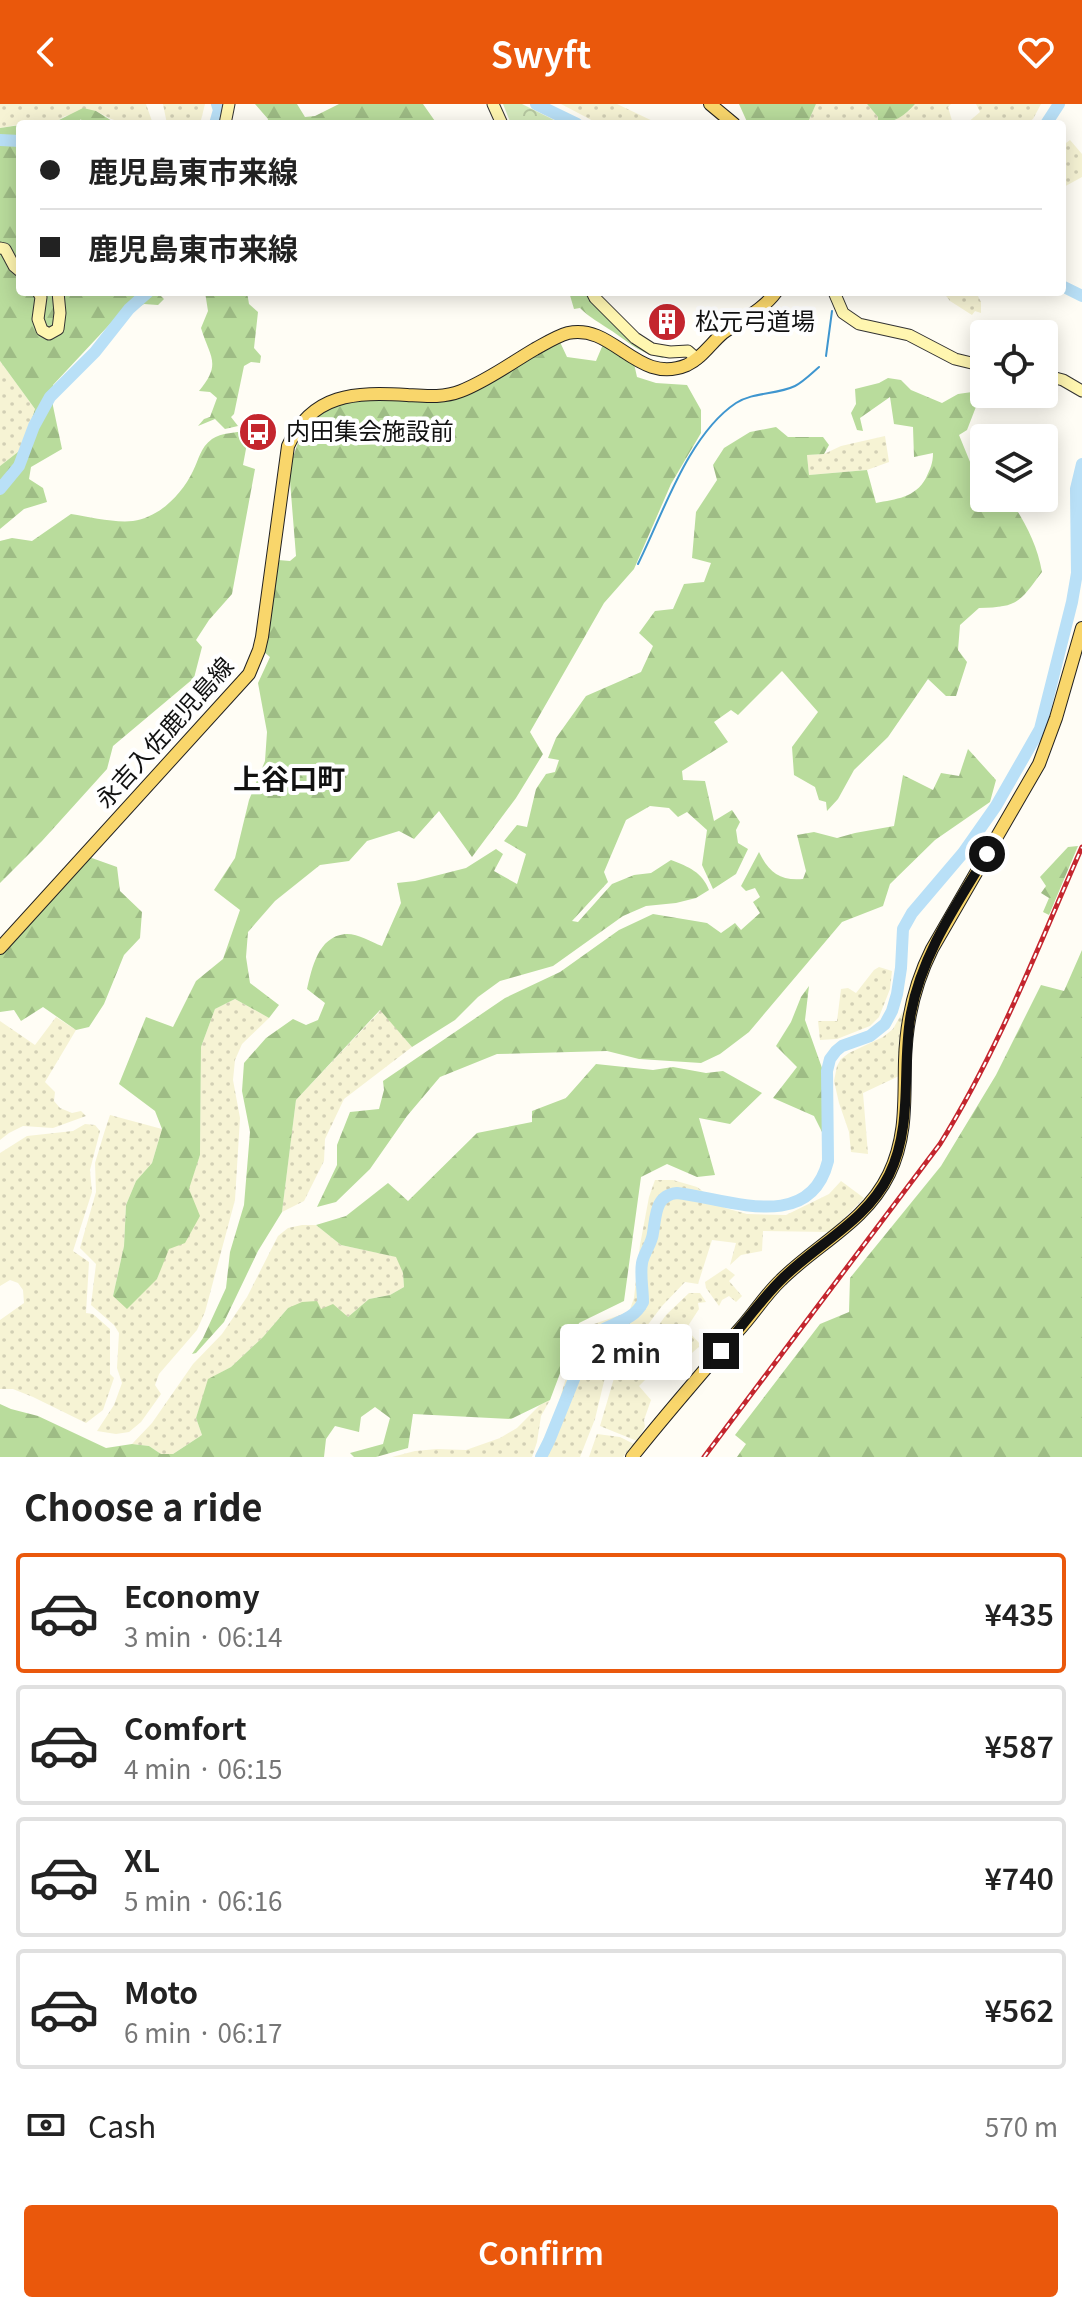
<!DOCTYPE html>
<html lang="en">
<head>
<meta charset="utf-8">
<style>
	:root { --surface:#fff; --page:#f6f6f6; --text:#222; --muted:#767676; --line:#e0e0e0; --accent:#ea580c }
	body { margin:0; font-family:Georgia,"Noto Sans JP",serif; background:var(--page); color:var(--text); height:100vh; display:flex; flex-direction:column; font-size:30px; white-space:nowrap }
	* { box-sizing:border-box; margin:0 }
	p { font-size:26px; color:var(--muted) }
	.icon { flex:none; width:44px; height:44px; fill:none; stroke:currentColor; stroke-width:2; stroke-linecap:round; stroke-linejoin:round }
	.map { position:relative; height:1353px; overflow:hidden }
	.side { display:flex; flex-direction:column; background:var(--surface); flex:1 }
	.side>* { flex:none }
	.hud { position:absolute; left:16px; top:16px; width:1050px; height:176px; border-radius:8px; box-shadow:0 4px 20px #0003; display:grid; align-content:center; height:176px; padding:0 24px; background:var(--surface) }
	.controls { position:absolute; left:970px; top:216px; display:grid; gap:16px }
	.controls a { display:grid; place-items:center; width:88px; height:88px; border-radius:8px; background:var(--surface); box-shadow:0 4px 20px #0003; font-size:40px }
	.end { position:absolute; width:36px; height:36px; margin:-18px; border:10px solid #111; background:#fff; box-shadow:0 0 0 4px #fff }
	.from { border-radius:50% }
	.bubble { position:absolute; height:56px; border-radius:8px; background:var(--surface); box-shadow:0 4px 20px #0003; font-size:26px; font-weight:600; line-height:56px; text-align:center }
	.hud b { display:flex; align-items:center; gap:28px; height:76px; font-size:30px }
	.hud b+b { border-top:2px solid var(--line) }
	.hud i { width:20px; height:20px; background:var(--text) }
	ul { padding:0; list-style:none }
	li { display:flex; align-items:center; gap:24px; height:120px; margin:0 16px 12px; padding:0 8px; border:4px solid var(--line); border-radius:8px }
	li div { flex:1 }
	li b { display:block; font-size:30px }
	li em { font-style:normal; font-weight:600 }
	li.current { border-color:var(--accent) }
	li>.icon { width:72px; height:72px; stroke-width:1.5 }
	h2 { padding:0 24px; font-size:36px; line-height:96px }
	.pay { display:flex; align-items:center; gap:20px; height:88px; padding:0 24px; font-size:30px }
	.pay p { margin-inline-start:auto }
	.button { display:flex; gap:16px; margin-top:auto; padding:16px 24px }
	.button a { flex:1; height:92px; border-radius:8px; background:var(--accent); color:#fff; font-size:32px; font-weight:600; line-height:92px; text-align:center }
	header { display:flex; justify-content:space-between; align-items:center; height:104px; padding:0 24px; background:var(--accent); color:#fff; font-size:36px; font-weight:600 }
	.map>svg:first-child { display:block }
	.farmland { fill:url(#farmland-dots) }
	.forest { fill:url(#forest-firs) }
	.park { fill:url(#park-crowns) }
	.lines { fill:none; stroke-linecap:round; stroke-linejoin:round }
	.stream { stroke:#3f96cf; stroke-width:2 }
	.river { stroke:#b9e0f7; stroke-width:12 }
	.secondary-casing { stroke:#333; stroke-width:13 }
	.primary-casing { stroke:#222; stroke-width:14 }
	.secondary { stroke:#fff6b0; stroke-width:11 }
	.primary { stroke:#f9d66b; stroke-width:12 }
	.rail-casing { stroke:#c4262e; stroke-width:5 }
	.rail { stroke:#fff; stroke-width:2; stroke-dasharray:6; stroke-linecap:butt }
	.route { stroke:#111; stroke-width:10 }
	.labels { text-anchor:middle; stroke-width:8; stroke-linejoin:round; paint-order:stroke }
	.poi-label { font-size:24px; fill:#111; stroke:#fff; text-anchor:start }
	.street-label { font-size:24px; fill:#111; stroke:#fff }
	.quarter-label { font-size:28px; font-weight:bold; fill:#111; stroke:#fff }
</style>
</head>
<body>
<header><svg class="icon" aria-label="back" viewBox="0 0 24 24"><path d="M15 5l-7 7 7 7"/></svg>Swyft<svg class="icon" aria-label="heart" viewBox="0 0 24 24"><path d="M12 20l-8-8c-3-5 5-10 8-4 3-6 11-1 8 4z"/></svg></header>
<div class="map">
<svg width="1082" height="1353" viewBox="0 0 1082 1353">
	<defs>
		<pattern id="farmland-dots" width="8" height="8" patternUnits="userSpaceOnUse" patternTransform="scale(2)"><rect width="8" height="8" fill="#f6f3d4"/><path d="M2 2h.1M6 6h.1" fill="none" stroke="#d2cfb5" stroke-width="1.8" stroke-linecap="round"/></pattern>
		<pattern id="forest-firs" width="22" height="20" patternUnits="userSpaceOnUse" patternTransform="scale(2)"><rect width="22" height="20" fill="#b9dc9c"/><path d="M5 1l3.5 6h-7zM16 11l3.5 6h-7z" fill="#9ebc85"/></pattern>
		<pattern id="park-crowns" width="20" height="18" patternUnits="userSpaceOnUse" patternTransform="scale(2)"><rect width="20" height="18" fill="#d5ebbd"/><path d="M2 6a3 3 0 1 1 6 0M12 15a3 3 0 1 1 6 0" fill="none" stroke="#b6c8a1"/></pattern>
	</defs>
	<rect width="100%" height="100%" fill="#fffdf5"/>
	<!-- farmland -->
	<path class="farmland" d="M0 0H146L153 20H127L111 15 96 7 65 12 57 17H39L0 24Z
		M163 0H205L200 20H167Z
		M561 0H617L659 20H599Z
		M816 0H867L878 13V20H834L809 16Z
		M915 0H951L948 3 953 20H889L910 6Z
		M976 0H1041L1033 15 1026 20H966L980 8Z
		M1070 36 1082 50V73L1062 84V42Z
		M943 188H976L981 198V209L975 207 972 211 950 197Z
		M0 257 35 305 23 344 0 362Z
		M885 332 889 358 867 366 809 371 807 351 824 350 841 342Z
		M879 863 892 867 890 885 879 913 870 922 837 935 820 936 818 917H837L841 885 848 884 856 889 874 866Z
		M235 895 269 914 242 940 235 956 233 976 240 1014 235 1096 205 1208 197 1226 159 1270 155 1281 161 1290 141 1318 129 1328 116 1330 97 1327 114 1301 122 1279 117 1264 119 1229 114 1221 91 1201 96 1160 80 1144 96 1088 95 1059 105 1026 110 1011 162 1025 152 1059 136 1077 126 1101 124 1142 113 1192 157 1175 200 1051 201 943 215 905Z
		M381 906 412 943 344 995 325 1035 324 1057 304 1097 282 1108 296 996Z
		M903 907 899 972 863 989 868 1050 851 1048 849 1028 839 999 834 977 837 962 841 955 849 949 883 933 893 925Z
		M56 913 76 926 45 978 55 988 54 997 60 1004 72 1009 81 1007 86 1012 53 1024 23 1022 9 1029 0 1036V917L35 941Z
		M85 1020 95 1021 100 1027 90 1066 92 1088 73 1147 89 1158 86 1209 93 1210 110 1225V1270L114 1274 103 1306 86 1319 33 1293 13 1285H0V1216L24 1199 23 1186 18 1179 10 1176 0 1182V1049L27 1032 73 1027Z
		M655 1076H673L697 1083 725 1104 747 1110 786 1111 829 1090 841 1077 864 1094 830 1128 763 1127 762 1147 741 1151 730 1161 736 1139 712 1136 698 1180 685 1178 662 1202 631 1243 607 1265 595 1315 580 1353H546L552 1321 574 1247 588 1222 629 1208 634 1194 640 1141 649 1093Z
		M302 1121H316L341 1141 397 1153 403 1169 404 1183 390 1191 369 1195 348 1213 321 1205 288 1204 263 1233 231 1263 209 1275 196 1314 202 1331 173 1350H161L149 1342 132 1340 152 1319 193 1260 222 1230 247 1193 278 1132 288 1124Z
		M726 1164 735 1171 729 1177 742 1192 736 1198 729 1192 722 1196 719 1202 706 1184 705 1178Z
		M689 1189H700L706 1198 698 1199 699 1205 686 1225 701 1241 668 1270 659 1262 639 1282 651 1296 644 1316 645 1323 637 1337 600 1322 614 1274 638 1250 666 1211Z
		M550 1296 541 1312 537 1338 532 1353H392L415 1347 437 1345 466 1346 500 1334 517 1324 540 1301Z
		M597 1330 620 1333 634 1340 623 1353H589Z"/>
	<!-- forest -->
	<path class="forest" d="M255 0H297L305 13 315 12 339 0H423L437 20H267L268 15Z
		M739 0H816L809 16 794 20H748Z
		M867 0H915C906 11 892 20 878 20V13Z
		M83 4 96 7 117 20H82L81 15 77 20H24L57 17Z
		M20 21V188H157L164 195 158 201 144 200 110 220 53 281V302L62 345 31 363 29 375 43 384 47 398 24 405 0 425V362L23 344 35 305 0 257V24Z
		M205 188H247L249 200 258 208 254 244 261 252 260 259 251 258 244 262 234 310 231 313 238 322 225 325 215 315 198 322 204 315 210 313 217 294 210 288 199 287C222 259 210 254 201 224L208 207Z
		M569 188H587L664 252 663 254C636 247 634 242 612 227 600 219 590 214 580 204L574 205Z
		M560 238 567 253 596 257 604 238 633 255 637 273 656 279 687 281 701 306V329L671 380 634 465 604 499 530 628 543 650 516 694 472 753 439 707 414 735 399 727 367 737 349 757 320 761 275 797 248 828 246 853 250 879 279 901 269 914 235 895 215 905 201 943 200 1051 189 1085 200 1112 185 1139 169 1145 157 1175 127 1205 113 1192 124 1142 126 1101 136 1077 152 1059 162 1025 155 1007 119 980 146 913 173 923 196 877 223 855 240 806 214 786 235 754 249 696 265 657 267 628 258 579 270 553 264 548 278 456 290 457 296 452 290 377 286 373 300 333 314 315 336 301 355 295 448 296Z
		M888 274 901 276 911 286 942 299 958 290 972 288 979 295 967 326 959 331 975 370 984 372V394H1009C1025 418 1037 440 1042 468 1019 499 1018 503 979 504L960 521 958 546 967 558 956 592H946L928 575 888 633 854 666 838 695 827 707 826 698 819 696 815 683 794 671 792 643 818 608 782 567 738 611 731 606 714 618 728 638 682 667 683 676 705 677 714 717 732 706 740 718 736 726 738 739 748 745 736 770 713 785 702 761 707 726 687 708 678 713 669 704 650 702 626 716 604 768 608 778 572 817 578 818 612 780 634 771 651 769 671 756C689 763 702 768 709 786L696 794 676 799 646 802 623 812 553 862 500 877 478 893 455 916 412 943 380 906 296 996 282 1108 258 1147 224 1218 196 1249 192 1250 203 1234 226 1184 230 1148 244 1101 250 1028 242 987 244 959 266 934 293 915 306 921 318 916 325 899 307 885C312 864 318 833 345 830 357 829 371 838 382 842L401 799 397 779 415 777 466 764 496 745 503 750 494 767 517 780 526 750 504 737 517 721 527 723 536 685 546 670 555 668 559 656 548 654 556 634 586 592 641 568 653 542 639 529 655 507 673 505 684 480 704 478 711 459 692 454 696 408 717 376 713 361 724 344 750 328 776 323 788 333H823L829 341 824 350 807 351 809 371 867 366 876 399C896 395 915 394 926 374 930 365 933 360 933 349L914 353 913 323 894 320 890 293 860 314 863 327 857 326 851 309 856 300 855 285 879 279Z
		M248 327V334L243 361 255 365 232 490 209 516 196 536 202 543 194 574 113 642 107 665 42 737 0 779V437L12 434 32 437 71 410C90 413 114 419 133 417 160 413 182 390 193 367 199 355 200 344 212 335 221 329 237 328 248 327Z
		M968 645 996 676 990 698 935 736 890 780 883 802 842 818 749 928 720 950 701 959 639 955 607 947 497 950 440 973 407 1012 370 1065 336 1098 317 1103 337 1061V1041L350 1008 379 1005 384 986 383 977 505 894 560 868 619 826 653 810 707 819 721 829 735 819 741 826 760 809 753 798 760 793 755 784 746 787 741 782 759 748C769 769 780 777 803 775L806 767 797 731 814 728 837 734 855 729 894 722 903 671 933 686 941 669 959 672Z
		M1078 742 1049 811 1043 808 1049 794 1041 789 1046 782 1040 773 1068 743Z
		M89 753 117 763 120 787 142 808 140 834 124 851 104 900 89 923 76 926 43 903 21 917 14 906 0 908V848Z
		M1082 846V1353H737L746 1340 735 1331 820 1220 849 1208 850 1174 941 1062 996 971 1041 881 1064 887Z
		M809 882 805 916 822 964 825 991 823 1030 814 1012 773 994 797 963 776 942 791 918 801 893Z
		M596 960 653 966 673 963 706 969 723 967 762 989 730 1020 699 1014 715 1071 697 1073 667 1060 641 1073 624 1197 579 1219 550 1296 511 1315 413 1310 408 1344 376 1353H354L350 1349 383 1340 390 1314 375 1303 361 1313 359 1328 335 1322 326 1335 324 1353H0V1300L11 1305 38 1312 106 1344 132 1340 149 1342 161 1350H173L202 1331 196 1314 208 1275 231 1263 263 1233 288 1204 302 1198 317 1197 321 1205 333 1200 348 1213 369 1195 390 1191 404 1183 403 1169 396 1153 341 1141 316 1121 346 1112 388 1079 408 1097 477 1029 532 1018V1007L566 994Z"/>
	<!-- park -->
	<path class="park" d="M503 0H522L562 20H511Z"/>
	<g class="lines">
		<!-- stream -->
		<path class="stream" d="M826 252 832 207
			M638 460C663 410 688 331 736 299 753 288 776 291 795 282 803 278 811 270 819 263"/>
		<!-- river -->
		<path class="river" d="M536 0 577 20
			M215 20 219 6 217 0
			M1046 20 1059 0
			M0 36 20 37
			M1062 182 1082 192
			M0 385 19 362 34 322 50 293 95 248 129 205 148 188
			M541 1353 549 1337 591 1233C608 1218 632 1220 643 1198 643 1185 640 1172 642 1159 644 1148 652 1140 653 1129 656 1112 655 1091 677 1089 728 1095 810 1130 828 1057L827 967 830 955 836 947 842 942 870 932 885 920 892 907 897 890 901 864 903 825 912 809 963 749 996 702 1040 625 1072 498 1077 469 1076 385 1082 360"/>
		<defs>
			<path id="secondary" d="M493 0 502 20
				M225 20 229 0
				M0 144 5 145 14 162 20 167
				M38 188 41 193 38 215 42 226 49 230 58 225 60 209 58 188
				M592 188 595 194 635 234 652 245 670 248 688 247 697 255
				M834 188 843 209 859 220 909 231 955 255 984 262
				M1044 271 1063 276 1082 287"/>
			<path id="primary" d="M710 0 734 20
				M0 844 249 570 259 546 262 533 288 342C312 289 355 288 407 291 425 292 443 294 461 287 487 277 511 259 535 245 546 239 557 232 568 229 614 219 637 282 687 261 702 254 711 239 723 229 741 216 763 206 776 188
				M632 1353C666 1310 702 1269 738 1227 753 1211 765 1191 781 1176 817 1140 866 1118 889 1070 907 1033 904 997 905 957 906 919 915 879 932 845L1039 660 1056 614 1082 524"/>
		</defs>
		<!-- secondary casing -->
		<use href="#secondary" class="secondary-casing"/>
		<!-- primary casing -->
		<use href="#primary" class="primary-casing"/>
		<!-- secondary -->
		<use href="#secondary" class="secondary"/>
		<!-- primary -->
		<use href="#primary" class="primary"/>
		<defs>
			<path id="rail" d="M704 1353 940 1040C998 947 1038 843 1082 743"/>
		</defs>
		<!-- rail casing -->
		<use href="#rail" class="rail-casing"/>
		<!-- rail -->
		<use href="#rail" class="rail"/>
	</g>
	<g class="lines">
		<!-- route -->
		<path class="route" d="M721 1247C741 1224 759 1198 780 1177 816 1140 866 1118 889 1071 914 1020 901 963 911 909 922 850 957 800 987 750"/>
	</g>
	<!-- icons -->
	<defs>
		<symbol id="building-disc" viewBox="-11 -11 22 22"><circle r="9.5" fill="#c4262e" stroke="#fff"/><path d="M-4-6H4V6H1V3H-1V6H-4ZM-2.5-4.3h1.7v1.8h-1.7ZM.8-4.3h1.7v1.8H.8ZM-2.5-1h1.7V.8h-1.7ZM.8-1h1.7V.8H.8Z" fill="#fff"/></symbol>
		<symbol id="bus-disc" viewBox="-11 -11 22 22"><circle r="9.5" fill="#c4262e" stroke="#fff"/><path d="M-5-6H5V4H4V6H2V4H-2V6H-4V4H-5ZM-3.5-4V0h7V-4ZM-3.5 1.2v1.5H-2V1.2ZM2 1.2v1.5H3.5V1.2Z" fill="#fff"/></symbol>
	</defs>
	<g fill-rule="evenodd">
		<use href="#building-disc" x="645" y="196" width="44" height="44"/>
		<use href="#bus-disc" x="236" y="306" width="44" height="44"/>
	</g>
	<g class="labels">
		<!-- poi labels -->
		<g class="poi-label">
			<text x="695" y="226">松元弓道場</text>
			<text x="286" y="336">内田集会施設前</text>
		</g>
		<!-- street labels -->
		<g class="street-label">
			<text transform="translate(165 629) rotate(-48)" y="8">永吉入佐鹿児島線</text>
		</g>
		<!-- quarter labels -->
		<g class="quarter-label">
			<text x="289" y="685">上谷口町</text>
		</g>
	</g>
</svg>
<div class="controls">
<a><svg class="icon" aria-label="locate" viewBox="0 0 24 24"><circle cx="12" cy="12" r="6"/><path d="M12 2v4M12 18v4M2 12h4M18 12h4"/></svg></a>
<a><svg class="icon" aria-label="layers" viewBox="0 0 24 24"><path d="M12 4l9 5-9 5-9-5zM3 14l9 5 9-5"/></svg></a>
</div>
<i class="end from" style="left:987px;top:750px"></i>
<i class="end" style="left:721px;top:1247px"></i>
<div class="bubble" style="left:560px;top:1220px;width:132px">2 min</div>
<div class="hud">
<b><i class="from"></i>鹿児島東市来線</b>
<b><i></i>鹿児島東市来線</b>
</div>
</div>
<section class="side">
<h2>Choose a ride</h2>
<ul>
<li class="current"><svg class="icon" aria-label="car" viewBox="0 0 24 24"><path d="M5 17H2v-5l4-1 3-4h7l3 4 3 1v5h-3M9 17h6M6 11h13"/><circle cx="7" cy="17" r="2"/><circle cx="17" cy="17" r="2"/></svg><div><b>Economy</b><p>3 min · 06:14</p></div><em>¥435</em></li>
<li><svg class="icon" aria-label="car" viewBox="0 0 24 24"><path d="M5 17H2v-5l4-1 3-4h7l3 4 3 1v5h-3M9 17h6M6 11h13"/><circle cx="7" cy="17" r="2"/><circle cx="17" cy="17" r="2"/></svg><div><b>Comfort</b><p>4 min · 06:15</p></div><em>¥587</em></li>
<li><svg class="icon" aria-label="car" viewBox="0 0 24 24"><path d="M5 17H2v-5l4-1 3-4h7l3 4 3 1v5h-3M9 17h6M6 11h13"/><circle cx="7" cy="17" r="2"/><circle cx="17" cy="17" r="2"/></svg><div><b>XL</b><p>5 min · 06:16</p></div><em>¥740</em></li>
<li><svg class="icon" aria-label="car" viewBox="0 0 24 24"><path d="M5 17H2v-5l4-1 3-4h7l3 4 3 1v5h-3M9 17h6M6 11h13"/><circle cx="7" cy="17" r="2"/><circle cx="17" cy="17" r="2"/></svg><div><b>Moto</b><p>6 min · 06:17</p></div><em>¥562</em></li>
</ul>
<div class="pay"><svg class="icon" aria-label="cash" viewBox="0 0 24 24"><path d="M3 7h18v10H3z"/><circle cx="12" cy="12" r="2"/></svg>Cash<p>570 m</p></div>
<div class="button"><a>Confirm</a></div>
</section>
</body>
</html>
